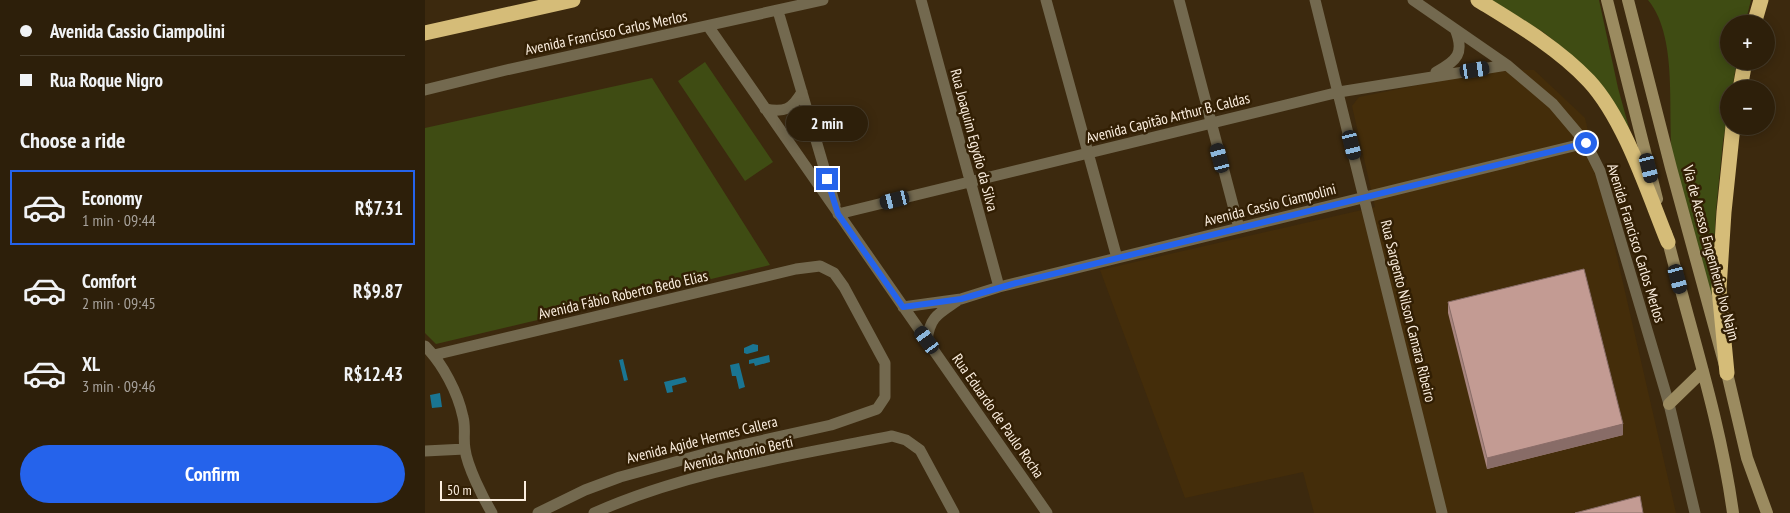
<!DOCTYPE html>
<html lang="en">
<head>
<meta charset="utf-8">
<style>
	:root { --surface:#2d1f0a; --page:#352713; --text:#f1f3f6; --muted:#a7a29c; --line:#483d2b; --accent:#2563eb }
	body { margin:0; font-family:"PT Sans Narrow",sans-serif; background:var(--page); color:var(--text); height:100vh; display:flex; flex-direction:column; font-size:19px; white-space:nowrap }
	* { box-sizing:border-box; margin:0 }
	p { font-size:16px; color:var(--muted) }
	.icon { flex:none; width:28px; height:28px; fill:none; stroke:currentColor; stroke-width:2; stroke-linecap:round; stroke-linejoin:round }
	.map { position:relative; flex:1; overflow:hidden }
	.sheet { display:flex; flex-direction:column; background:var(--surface); width:425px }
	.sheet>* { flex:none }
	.top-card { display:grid; align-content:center; height:110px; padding:0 20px; background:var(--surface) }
	.buttons { position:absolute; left:1295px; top:15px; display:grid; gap:10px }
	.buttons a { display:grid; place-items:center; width:55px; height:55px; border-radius:50%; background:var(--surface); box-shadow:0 2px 12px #0003,0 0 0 1px var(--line); font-size:25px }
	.scale { position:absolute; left:15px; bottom:12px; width:86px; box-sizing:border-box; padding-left:5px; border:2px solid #fbeedf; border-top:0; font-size:14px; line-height:18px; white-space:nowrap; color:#fbeedf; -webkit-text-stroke:4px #321f04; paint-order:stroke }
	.end { position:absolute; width:22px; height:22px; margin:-11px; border:6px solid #2563eb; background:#fff; box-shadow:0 0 0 2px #fff }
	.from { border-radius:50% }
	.bubble { position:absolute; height:35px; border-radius:18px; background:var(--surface); box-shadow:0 2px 12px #0003,0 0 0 1px var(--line); font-size:16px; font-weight:700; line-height:35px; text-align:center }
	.car { position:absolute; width:15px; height:30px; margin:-15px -8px; border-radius:6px; box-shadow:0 0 4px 1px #0007; background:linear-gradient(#222 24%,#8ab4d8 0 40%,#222 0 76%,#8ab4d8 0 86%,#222 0) }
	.top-card b { display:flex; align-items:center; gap:18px; height:48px; font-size:19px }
	.top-card b+b { border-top:1px solid var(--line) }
	.top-card i { width:12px; height:12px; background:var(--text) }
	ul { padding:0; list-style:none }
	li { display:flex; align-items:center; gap:15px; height:75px; margin:0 10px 8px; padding:0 10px; border:2px solid transparent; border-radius:0px }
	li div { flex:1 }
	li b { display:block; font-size:19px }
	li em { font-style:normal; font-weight:700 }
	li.active { border-color:var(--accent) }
	li>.icon { width:45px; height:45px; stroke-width:1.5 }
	h2 { padding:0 20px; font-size:22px; line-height:60px }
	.button { display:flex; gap:10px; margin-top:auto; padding:10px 20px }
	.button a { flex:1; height:58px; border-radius:30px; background:var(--accent); color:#fff; font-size:20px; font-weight:700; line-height:58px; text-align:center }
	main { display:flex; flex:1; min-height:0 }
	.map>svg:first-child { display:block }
	.built { fill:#442d0a }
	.green { fill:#3f4c13 }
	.water { fill:#1a7592 }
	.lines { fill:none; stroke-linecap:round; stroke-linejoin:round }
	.minor { stroke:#73694f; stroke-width:11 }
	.secondary { stroke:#9b8b60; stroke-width:12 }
	.motorway { stroke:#d5bc78; stroke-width:15 }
	.wall { fill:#a8857e }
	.shaded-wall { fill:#886c67 }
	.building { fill:#c39b93; stroke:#886c67 }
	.route { stroke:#2563eb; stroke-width:6 }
	.labels { text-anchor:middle; stroke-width:5; stroke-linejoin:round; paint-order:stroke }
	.street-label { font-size:15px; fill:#fbeedf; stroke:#321f04 }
</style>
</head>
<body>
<main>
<section class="sheet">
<div class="top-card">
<b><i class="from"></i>Avenida Cassio Ciampolini</b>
<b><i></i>Rua Roque Nigro</b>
</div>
<h2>Choose a ride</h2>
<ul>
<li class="active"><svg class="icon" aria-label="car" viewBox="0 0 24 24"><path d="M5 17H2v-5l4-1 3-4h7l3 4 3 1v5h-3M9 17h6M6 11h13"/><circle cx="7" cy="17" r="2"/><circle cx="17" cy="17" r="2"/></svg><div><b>Economy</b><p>1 min · 09:44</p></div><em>R$7.31</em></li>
<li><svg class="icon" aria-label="car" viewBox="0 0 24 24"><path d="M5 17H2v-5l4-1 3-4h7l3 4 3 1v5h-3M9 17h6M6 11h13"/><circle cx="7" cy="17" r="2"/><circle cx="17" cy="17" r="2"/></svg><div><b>Comfort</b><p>2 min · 09:45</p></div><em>R$9.87</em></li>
<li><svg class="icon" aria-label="car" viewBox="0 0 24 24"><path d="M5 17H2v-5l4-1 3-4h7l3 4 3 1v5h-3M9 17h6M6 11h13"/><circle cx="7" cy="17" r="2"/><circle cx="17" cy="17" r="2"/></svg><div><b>XL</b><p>3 min · 09:46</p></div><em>R$12.43</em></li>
</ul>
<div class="button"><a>Confirm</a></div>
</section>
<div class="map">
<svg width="1365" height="513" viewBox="0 0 1365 513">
	<rect width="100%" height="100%" fill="#3c290e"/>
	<!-- built -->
	<path class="built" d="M1068 70H1109L1160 118 1251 513H889L878 472 760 498 675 270 950 207 927 106 934 97Z"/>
	<!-- green -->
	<path class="green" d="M1066 0H1174L1193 88 1214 164 1171 82 1142 51 1118 32Z
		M1223 0H1326L1320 24H1304V61H1312L1307 89H1304V108L1298 141 1291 210 1285 326C1273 274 1259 223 1249 170 1240 122 1256 40 1223 0Z
		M280 62 348 162 320 181 253 81Z
		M227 78 345 265 11 344 0 333V128Z"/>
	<!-- water -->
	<path class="water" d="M328 344 333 345V351L322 354 319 353V348Z
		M344 355 345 362 330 366 329 363 324 364V360Z
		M198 359 203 380 199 381 194 360Z
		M314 363 320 387 314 389 311 376H307L305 365Z
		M260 377 262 382 247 386 248 392 242 393 239 382Z
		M15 393 17 407 7 408 5 395Z"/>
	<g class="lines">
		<!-- minor -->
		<path class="minor" d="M496 0 574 287
			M621 0 692 258
			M754 0 814 228
			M890 0 1017 513
			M988 0 1082 65 1128 104 1161 143 1175 171 1244 404 1270 513
			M353 11 410 205
			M283 26 622 513
			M1011 72C1032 61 1040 53 1030 29
			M0 90 81 70 398 0
			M340 109C360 113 367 109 377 92
			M413 214 914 92 1082 65
			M478 307 536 299 574 287 1161 143
			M502 340C505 317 513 314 532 301
			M0 346C18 364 33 393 38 417 41 428 38 438 40 449 42 466 58 498 67 513
			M9 355 371 269 395 266 409 273 419 287 460 363V397L452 409 406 425 290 451 195 477 160 490 113 513
			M0 451 40 449
			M169 513C263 471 368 456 467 436L481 440 495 450 529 513"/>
		<!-- secondary -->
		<path class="secondary" d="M1182 0 1232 199
			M1203 0 1246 168 1302 373 1322 458 1342 513
			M1241 233C1264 326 1295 418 1308 513
			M1244 404 1278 371"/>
		<!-- motorway -->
		<path class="motorway" d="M1053 0C1092 24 1133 48 1164 81 1200 120 1223 193 1243 242
			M1329 24 1336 0
			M0 33 148 0
			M1315 89 1320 61
			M1302 373 1294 289 1299 212 1308 126"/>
	</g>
	<!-- wall -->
	<path class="wall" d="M1023 302 1198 435 1062 469 1023 313Z"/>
	<!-- shaded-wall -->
	<path class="shaded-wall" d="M1198 424V435L1062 469V458Z"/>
	<!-- building -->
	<path class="building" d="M1159 269 1198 424 1062 458 1023 302Z
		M1215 496 1218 513H1150Z"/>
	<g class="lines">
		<!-- route -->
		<path class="route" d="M402 179 413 214 478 307 536 299 591 283 1161 143"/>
	</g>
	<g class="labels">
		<!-- street labels -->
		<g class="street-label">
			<text transform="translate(181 33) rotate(-12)" y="5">Avenida Francisco Carlos Merlos</text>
			<text transform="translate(743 118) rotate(-14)" y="5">Avenida Capitão Arthur B. Caldas</text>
			<text transform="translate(549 140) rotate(75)" y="5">Rua Joaquim Egydio da Silva</text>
			<text transform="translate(845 205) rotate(-14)" y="5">Avenida Cassio Ciampolini</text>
			<text transform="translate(1211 243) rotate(73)" y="5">Avenida Francisco Carlos Merlos</text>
			<text transform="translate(1286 253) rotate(75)" y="5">Via de Acesso Engenheiro Ivo Najm</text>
			<text transform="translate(198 295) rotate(-13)" y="5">Avenida Fábio Roberto Bedo Elias</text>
			<text transform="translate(983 311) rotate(76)" y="5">Rua Sargento Nilson Camara Ribeiro</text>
			<text transform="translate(573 416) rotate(55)" y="5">Rua Eduardo de Paulo Rocha</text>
			<text transform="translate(277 440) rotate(-14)" y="5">Avenida Agide Hermes Callera</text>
			<text transform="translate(313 454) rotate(-13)" y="5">Avenida Antonio Berti</text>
		</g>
	</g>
</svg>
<div class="buttons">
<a>+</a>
<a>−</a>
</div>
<div class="scale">50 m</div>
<i class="end from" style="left:1161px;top:143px"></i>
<i class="end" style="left:402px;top:179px"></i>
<div class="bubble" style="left:361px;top:106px;width:82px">2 min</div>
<i class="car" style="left:1050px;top:70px;rotate:81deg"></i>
<i class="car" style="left:927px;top:145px;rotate:166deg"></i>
<i class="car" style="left:795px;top:158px;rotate:345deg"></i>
<i class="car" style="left:1224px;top:168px;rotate:166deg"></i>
<i class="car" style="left:470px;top:200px;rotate:256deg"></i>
<i class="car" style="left:1253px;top:279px;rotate:165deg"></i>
<i class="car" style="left:502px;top:340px;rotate:324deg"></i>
</div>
</main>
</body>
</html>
